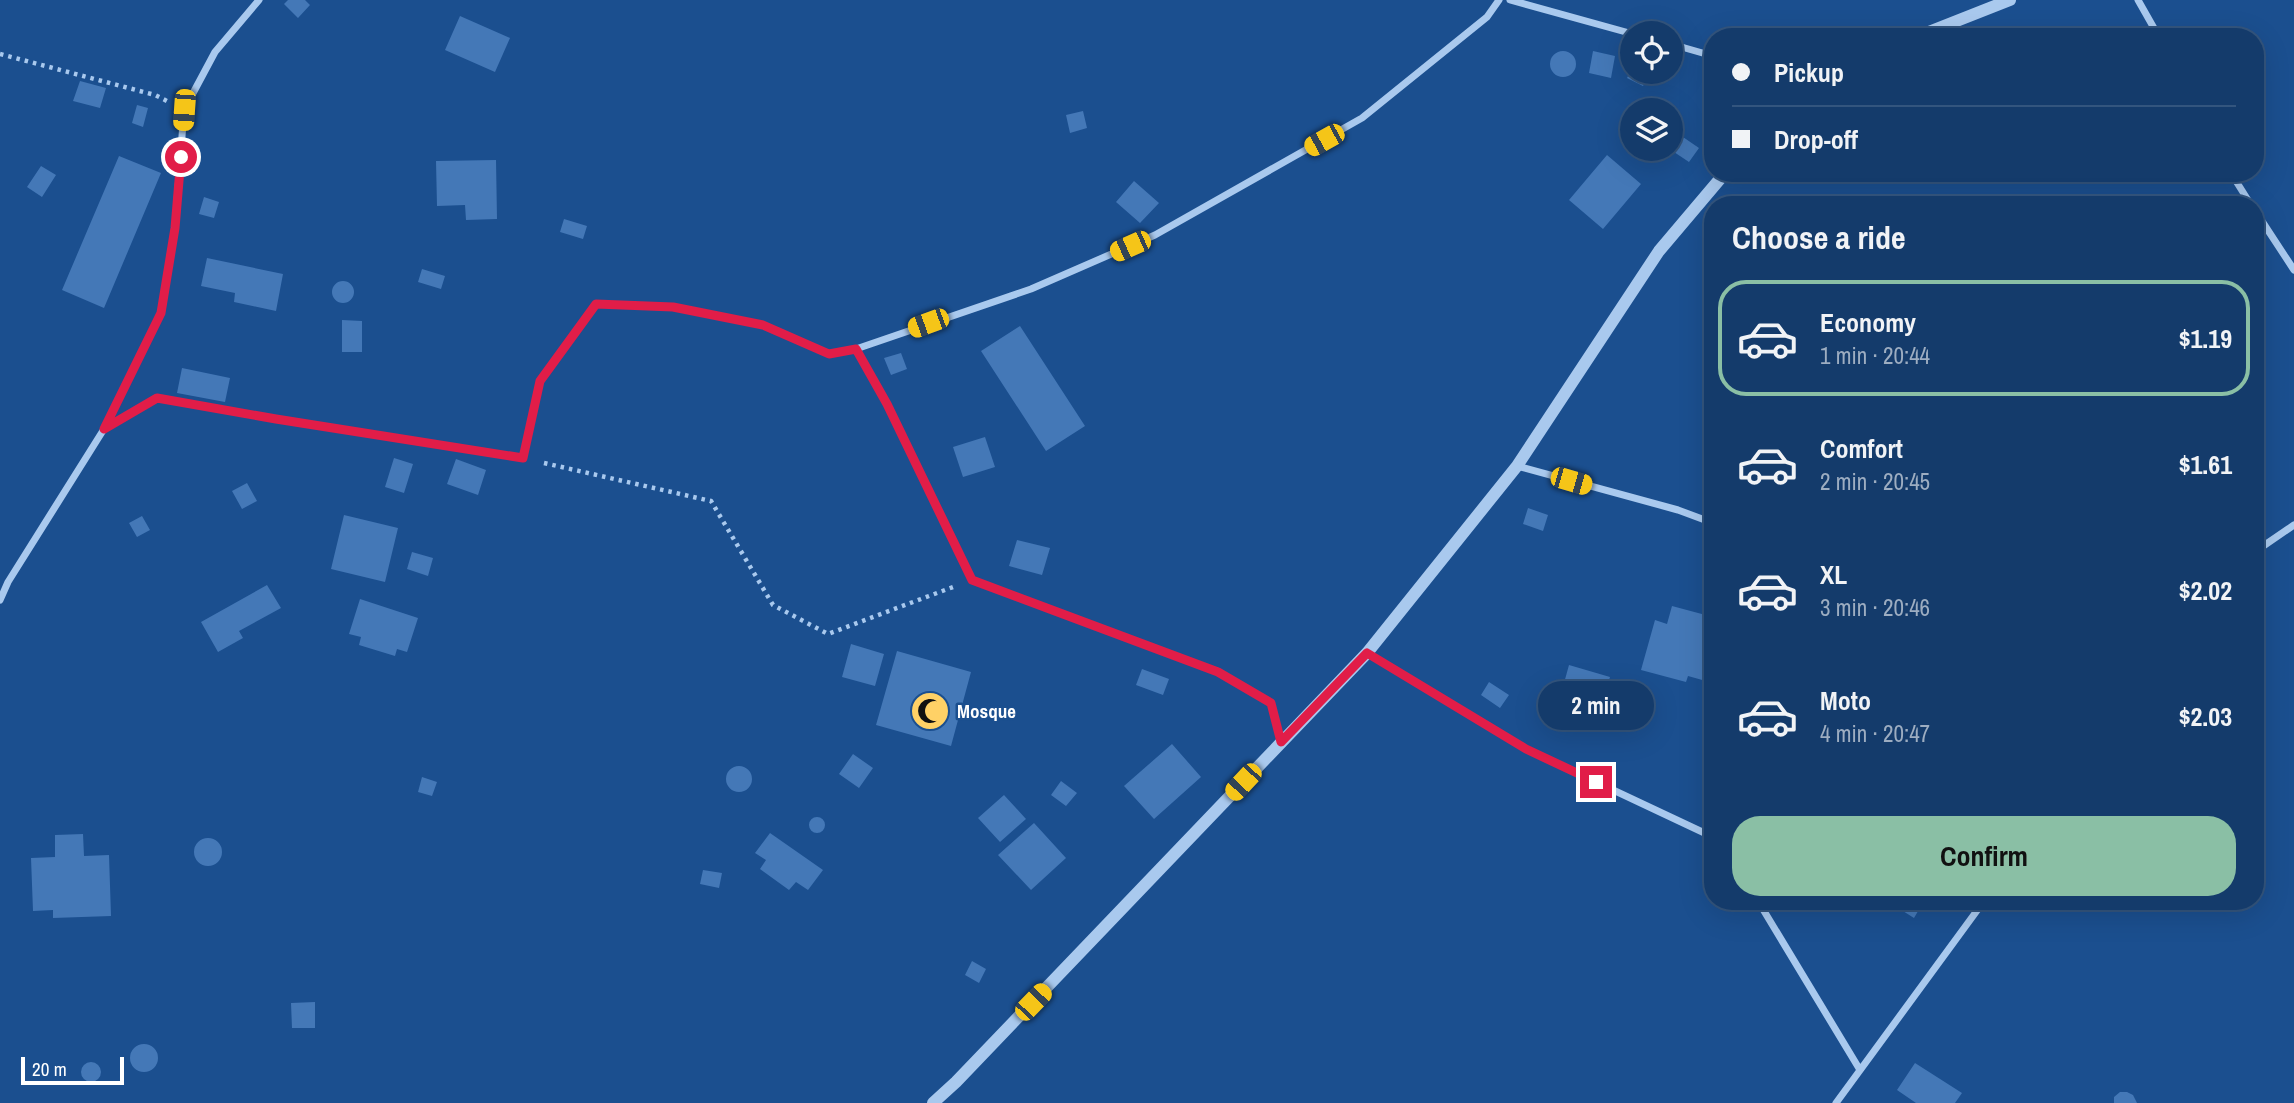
<!DOCTYPE html>
<html lang="en">
<head>
<meta charset="utf-8">
<style>
	:root { --surface:#143b6b; --page:#214673; --text:#f1f3f6; --muted:#9dadc1; --line:#33557e; --accent:#8abfa5 }
	body { margin:0; font-family:"Archivo Narrow",sans-serif; background:var(--page); color:var(--text); height:100vh; display:flex; flex-direction:column; font-size:26px; white-space:nowrap }
	* { box-sizing:border-box; margin:0 }
	p { font-size:23px; color:var(--muted) }
	.icon { flex:none; width:38px; height:38px; fill:none; stroke:currentColor; stroke-width:2; stroke-linecap:round; stroke-linejoin:round }
	.map { position:relative; flex:1; overflow:hidden }
	.side { position:absolute; left:1704px; top:196px; width:560px; height:714px; display:flex; flex-direction:column; background:var(--surface); border-radius:28px; box-shadow:0 7px 28px #0002,0 0 0 2px var(--line) }
	.side>* { flex:none }
	.banner { position:absolute; left:1704px; top:28px; width:560px; height:154px; border-radius:28px; box-shadow:0 7px 28px #0002,0 0 0 2px var(--line); display:grid; align-content:center; height:154px; padding:0 28px; background:var(--surface) }
	.tools { position:absolute; left:1620px; top:21px; display:grid; gap:14px }
	.tools a { display:grid; place-items:center; width:63px; height:63px; border-radius:50%; background:var(--surface); box-shadow:0 7px 28px #0002,0 0 0 2px var(--line); font-size:35px }
	.scale { position:absolute; left:21px; bottom:18px; width:103px; box-sizing:border-box; padding-left:7px; border:4px solid #fff; border-top:0; font-size:19px; line-height:24px; white-space:nowrap; color:#fff; -webkit-text-stroke:5px #1b4f8f; paint-order:stroke }
	.end { position:absolute; width:32px; height:32px; margin:-16px; border:9px solid #e11d48; background:#fff; box-shadow:0 0 0 4px #fff }
	.from { border-radius:50% }
	.bubble { position:absolute; height:49px; border-radius:24px; background:var(--surface); box-shadow:0 7px 28px #0002,0 0 0 2px var(--line); font-size:23px; font-weight:800; line-height:49px; text-align:center }
	.car { position:absolute; width:21px; height:42px; margin:-21px -10px; border-radius:9px; box-shadow:0 0 5px 2px #0007; background:linear-gradient(#f5c518 24%,#345 0 40%,#f5c518 0 76%,#345 0 86%,#f5c518 0) }
	.banner b { display:flex; align-items:center; gap:24px; height:66px; font-size:26px }
	.banner b+b { border-top:2px solid var(--line) }
	.banner i { width:18px; height:18px; background:var(--text) }
	ul { padding:0; list-style:none }
	li { display:flex; align-items:center; gap:21px; height:116px; margin:0 14px 10px; padding:0 14px; border:4px solid transparent; border-radius:28px }
	li div { flex:1 }
	li b { display:block; font-size:26px }
	li em { font-style:normal; font-weight:800 }
	li.active { border-color:var(--accent) }
	li>.icon { width:63px; height:63px; stroke-width:1.5 }
	h2 { padding:0 28px; font-size:32px; line-height:84px }
	.primary-button { display:flex; gap:14px; margin-top:auto; padding:14px 28px }
	.primary-button a { flex:1; height:80px; border-radius:28px; background:var(--accent); color:#111; font-size:28px; font-weight:800; line-height:80px; text-align:center }
	.map>svg:first-child { display:block }
	.building { fill:#4478b7 }
	.lines { fill:none; stroke-linecap:round; stroke-linejoin:round }
	.path { stroke:#a9c9ee; stroke-width:4.5; stroke-dasharray:3.5 5; stroke-linecap:butt }
	.minor { stroke:#a9c9ee; stroke-width:7 }
	.tertiary { stroke:#a9c9ee; stroke-width:12 }
	.route { stroke:#e11d48; stroke-width:9 }
	.labels { text-anchor:middle; stroke-width:5; stroke-linejoin:round; paint-order:stroke }
	.poi-label { font-size:19px; font-weight:bold; fill:#fff; stroke:#1b4f8f; text-anchor:start }
</style>
</head>
<body>
<div class="map">
<svg width="2294" height="1103" viewBox="0 0 2294 1103">
	<rect width="100%" height="100%" fill="#1b4f8f"/>
	<!-- building -->
	<path class="building" d="M288 0H305L310 5 298 18 284 4Z
		M460 16 510 38 495 72 445 50Z
		M1593 51 1615 56 1611 78 1589 73Z
		M1550 64a13 13 0 1 1 26 0a13 13 0 1 1-26 0Z
		M1633 67V72H1651L1643 86 1627 78Z
		M80 81 106 88 100 108 73 101Z
		M137 105 148 108 143 127 132 123Z
		M1083 111 1087 128 1070 133 1066 115Z
		M1680 135 1699 148 1689 162 1671 150Z
		M1607 155 1641 184 1603 229 1569 200Z
		M119 156 161 173 104 308 62 290Z
		M496 160 497 219 466 220 465 205 437 206 436 161Z
		M41 166 56 175 42 197 27 187Z
		M1134 181 1159 203 1140 223 1116 202Z
		M204 197 219 202 214 218 199 214Z
		M564 219 587 226 583 239 560 232Z
		M207 258 283 274 276 311 234 302 235 293 201 286Z
		M422 269 445 276 441 289 418 282Z
		M332 292a11 11 0 1 1 22 0a11 11 0 1 1-22 0Z
		M342 320 362 321V352H342Z
		M1020 326 1085 426 1046 451 981 351Z
		M901 353 907 369 891 375 884 358Z
		M182 368 230 378 225 402 177 393Z
		M985 437 995 467 963 477 953 447Z
		M394 458 413 464 404 493 385 487Z
		M456 459 486 470 478 495 447 484Z
		M247 483 257 501 242 509 232 491Z
		M1528 508 1548 515 1543 531 1523 524Z
		M344 515 398 528 385 582 331 569Z
		M142 516 150 530 137 537 129 523Z
		M1017 540 1050 548 1042 575 1009 566Z
		M412 552 433 558 428 576 407 569Z
		M267 585 281 608 239 631 243 638 218 652 201 622Z
		M360 599 418 618 407 652 397 649 395 656 359 645 361 637 349 634Z
		M1672 606 1713 617V683L1688 676 1686 682 1641 670 1655 620 1667 624Z
		M851 644 884 654 875 686 842 677Z
		M897 651 971 672 951 746 876 725Z
		M1569 665 1610 677 1594 730 1554 719Z
		M1142 669 1169 679 1163 695 1136 685Z
		M1489 682 1509 695 1500 708 1481 695Z
		M1172 744 1201 777 1154 819 1124 786Z
		M853 754 873 768 859 788 839 774Z
		M726 779a13 13 0 1 1 26 0a13 13 0 1 1-26 0Z
		M422 777 437 782 432 796 418 792Z
		M1061 781 1077 793 1066 806 1051 795Z
		M1004 795 1026 819 1000 842 978 818Z
		M809 825a8 8 0 1 1 16 0a8 8 0 1 1-16 0Z
		M1034 823 1066 858 1031 890 998 855Z
		M770 833 823 870 808 890 796 882 789 890 760 869 766 860 755 853Z
		M83 834 84 856 109 855 111 916 53 918V910L33 911 31 858 55 857V835Z
		M194 852a14 14 0 1 1 28 0a14 14 0 1 1-28 0Z
		M703 870 722 873 719 888 700 884Z
		M1887 901H1924L1914 918Z
		M972 961 986 969 979 983 965 975Z
		M315 1002V1028H292L291 1003Z
		M130 1058a14 14 0 1 1 28 0a14 14 0 1 1-28 0Z
		M81 1072a10 10 0 1 1 20 0a10 10 0 1 1-20 0Z
		M1915 1063 1962 1093 1955 1103H1916L1897 1090Z
		M2120 1092H2127L2133 1095 2137 1103H2114V1097Z"/>
	<g class="lines">
		<!-- path -->
		<path class="path" d="M0 54 155 95 167 101
			M544 463 711 501 773 605 828 634 953 587"/>
		<!-- minor -->
		<path class="minor" d="M1510 0 1633 34
			M2138 0 2159 37
			M1671 44 1713 56
			M2231 173 2251 205
			M2256 212 2294 270
			M104 429 157 398 276 419 523 458 540 381 596 304 673 307 763 325 829 354 856 349
			M1517 466 1678 510 1713 523
			M2256 551 2294 525
			M0 600 8 582 104 429 161 313 175 228 184 110 215 52 259 0
			M1367 653 1526 749 1713 837
			M1281 742 1271 703 1218 672 972 580 887 404 856 349 1031 289 1155 235 1362 118 1487 17 1499 0
			M1758 901 1860 1070
			M1836 1103 1984 901"/>
		<!-- tertiary -->
		<path class="tertiary" d="M1916 37 2010 0
			M933 1103 956 1082 1367 653 1517 466 1659 251 1725 173"/>
	</g>
	<g class="lines">
		<!-- route -->
		<path class="route" d="M181 157 175 228 161 313 104 429 157 398 276 419 523 458 540 381 596 304 673 307 763 325 829 354 856 349 887 404 972 580 1218 672 1271 703 1281 742 1367 653 1526 749 1596 782"/>
	</g>
	<!-- icons -->
	<defs>
		<symbol id="mosque-disc" viewBox="-11 -11 22 22"><circle r="9.5" fill="#ffd166" stroke="#1b4f8f"/><path d="M3.5-4.9A6 6 0 1 0 3.5 4.9A5 5 0 1 1 3.5-4.9Z" fill="#111"/></symbol>
	</defs>
	<g fill-rule="evenodd">
		<use href="#mosque-disc" x="908" y="689" width="44" height="44"/>
	</g>
	<g class="labels">
		<!-- poi labels -->
		<g class="poi-label">
			<text x="957" y="718">Mosque</text>
		</g>
	</g>
</svg>
<div class="tools">
<a><svg class="icon" aria-label="locate" viewBox="0 0 24 24"><circle cx="12" cy="12" r="6"/><path d="M12 2v4M12 18v4M2 12h4M18 12h4"/></svg></a>
<a><svg class="icon" aria-label="layers" viewBox="0 0 24 24"><path d="M12 4l9 5-9 5-9-5zM3 14l9 5 9-5"/></svg></a>
</div>
<div class="scale">20 m</div>
<i class="end from" style="left:181px;top:157px"></i>
<i class="end" style="left:1596px;top:782px"></i>
<div class="bubble" style="left:1538px;top:681px;width:116px">2 min</div>
<i class="car" style="left:184px;top:110px;rotate:184deg"></i>
<i class="car" style="left:1324px;top:140px;rotate:241deg"></i>
<i class="car" style="left:1130px;top:246px;rotate:246deg"></i>
<i class="car" style="left:928px;top:323px;rotate:250deg"></i>
<i class="car" style="left:1571px;top:481px;rotate:106deg"></i>
<i class="car" style="left:1243px;top:782px;rotate:223deg"></i>
<i class="car" style="left:1033px;top:1002px;rotate:44deg"></i>
<div class="banner">
<b><i class="from"></i>Pickup</b>
<b><i></i>Drop-off</b>
</div>
<section class="side">
<h2>Choose a ride</h2>
<ul>
<li class="active"><svg class="icon" aria-label="car" viewBox="0 0 24 24"><path d="M5 17H2v-5l4-1 3-4h7l3 4 3 1v5h-3M9 17h6M6 11h13"/><circle cx="7" cy="17" r="2"/><circle cx="17" cy="17" r="2"/></svg><div><b>Economy</b><p>1 min · 20:44</p></div><em>$1.19</em></li>
<li><svg class="icon" aria-label="car" viewBox="0 0 24 24"><path d="M5 17H2v-5l4-1 3-4h7l3 4 3 1v5h-3M9 17h6M6 11h13"/><circle cx="7" cy="17" r="2"/><circle cx="17" cy="17" r="2"/></svg><div><b>Comfort</b><p>2 min · 20:45</p></div><em>$1.61</em></li>
<li><svg class="icon" aria-label="car" viewBox="0 0 24 24"><path d="M5 17H2v-5l4-1 3-4h7l3 4 3 1v5h-3M9 17h6M6 11h13"/><circle cx="7" cy="17" r="2"/><circle cx="17" cy="17" r="2"/></svg><div><b>XL</b><p>3 min · 20:46</p></div><em>$2.02</em></li>
<li><svg class="icon" aria-label="car" viewBox="0 0 24 24"><path d="M5 17H2v-5l4-1 3-4h7l3 4 3 1v5h-3M9 17h6M6 11h13"/><circle cx="7" cy="17" r="2"/><circle cx="17" cy="17" r="2"/></svg><div><b>Moto</b><p>4 min · 20:47</p></div><em>$2.03</em></li>
</ul>
<div class="primary-button"><a>Confirm</a></div>
</section>
</div>
</body>
</html>
